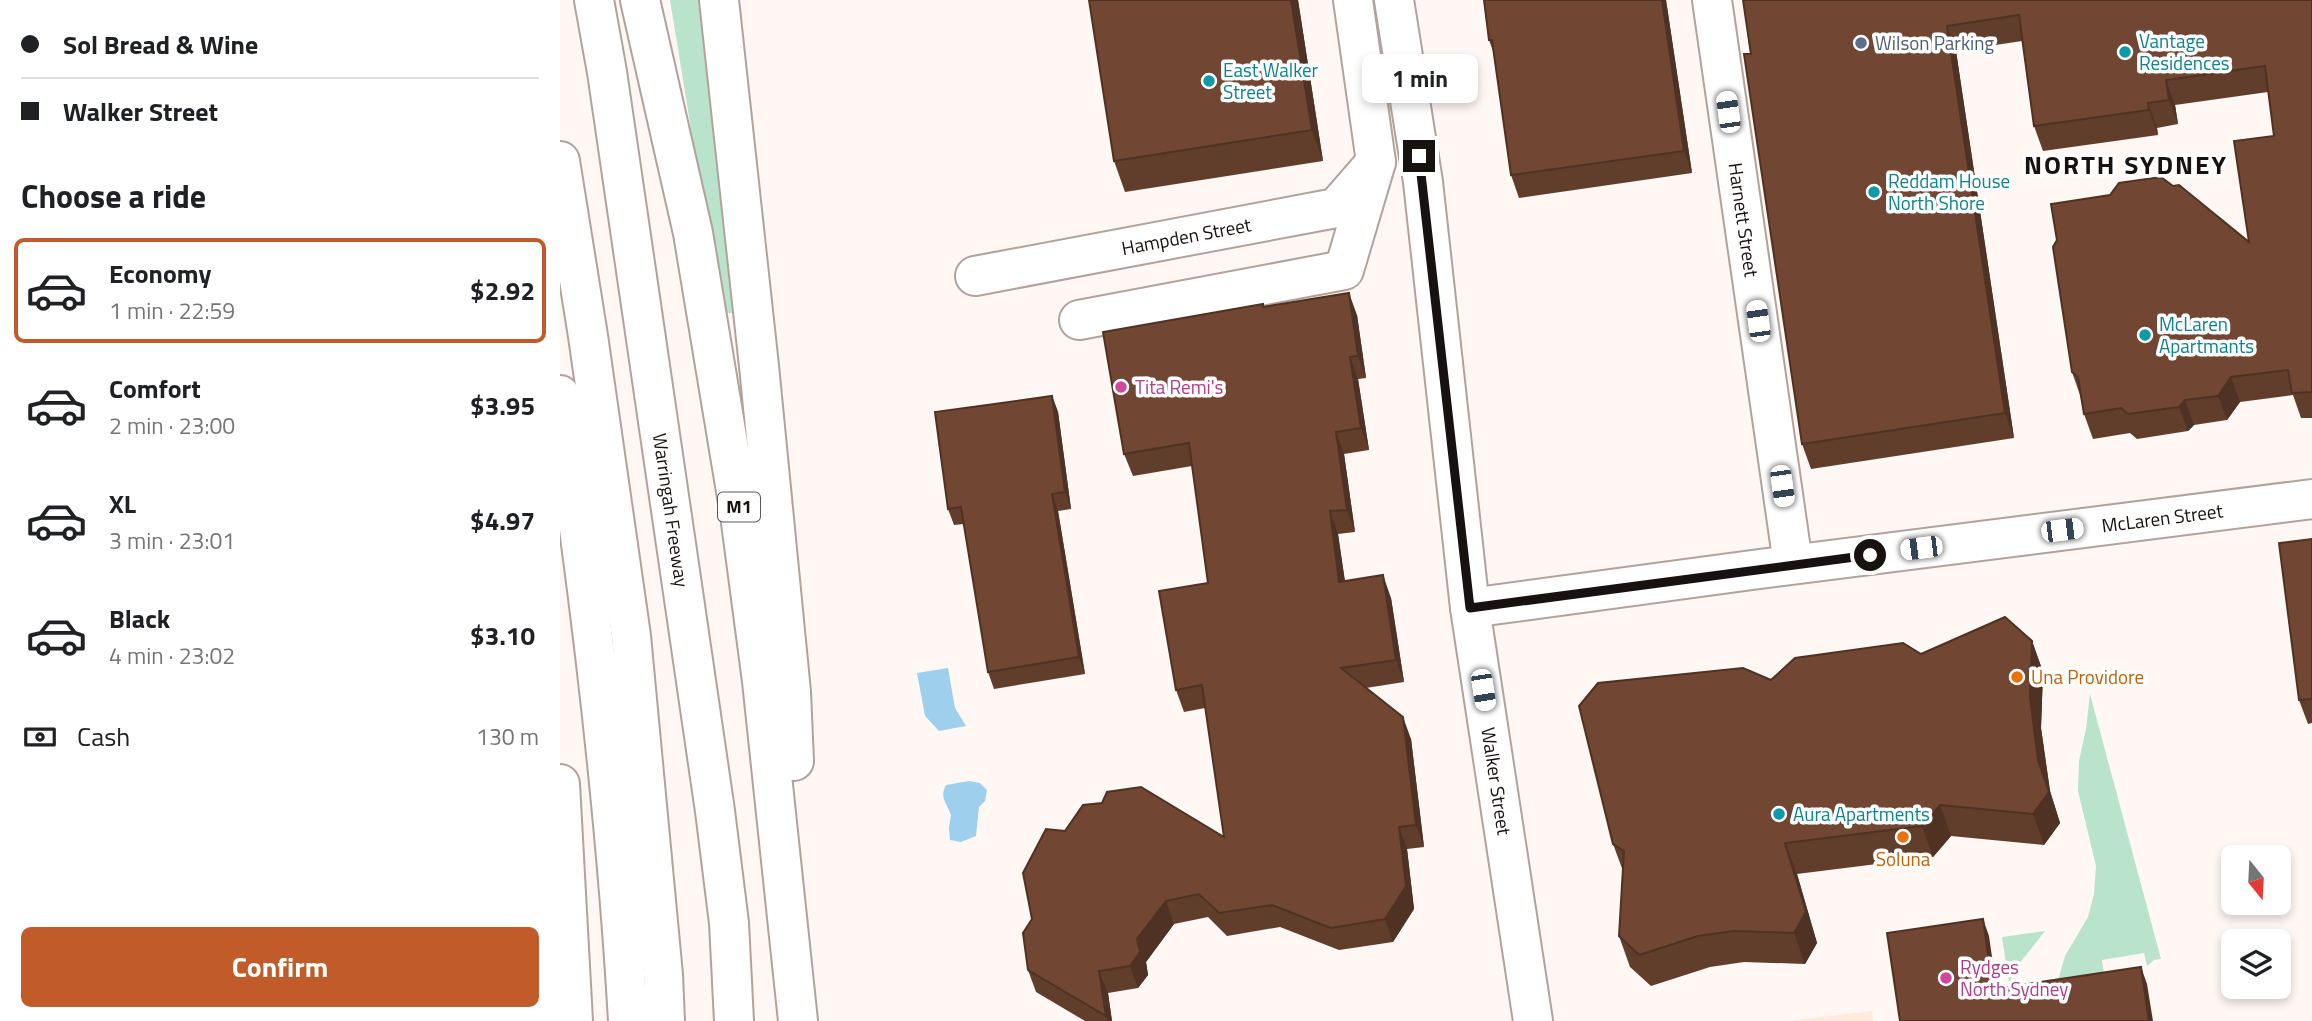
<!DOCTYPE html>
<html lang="en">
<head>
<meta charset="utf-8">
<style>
	:root { --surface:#fff; --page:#f2f2f2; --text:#202124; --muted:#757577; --line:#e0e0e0; --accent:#c15c2a }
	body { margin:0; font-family:"Titillium Web",sans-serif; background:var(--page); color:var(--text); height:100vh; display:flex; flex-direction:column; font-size:26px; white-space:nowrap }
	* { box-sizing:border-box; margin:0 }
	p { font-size:23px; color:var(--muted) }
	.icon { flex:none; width:38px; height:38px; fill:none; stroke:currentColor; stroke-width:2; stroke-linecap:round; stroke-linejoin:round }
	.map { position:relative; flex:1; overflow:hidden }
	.details { display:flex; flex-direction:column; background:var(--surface); width:560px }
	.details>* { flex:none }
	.hud { display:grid; align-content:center; height:154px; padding:0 21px; background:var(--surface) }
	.needle { width:46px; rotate:162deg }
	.fabs { position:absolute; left:1661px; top:845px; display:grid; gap:14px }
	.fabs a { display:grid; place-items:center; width:70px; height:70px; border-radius:10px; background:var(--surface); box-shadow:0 4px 10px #0003; font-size:35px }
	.end { position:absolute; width:32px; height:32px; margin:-16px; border:9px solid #17110f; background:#fff; box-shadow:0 0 0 4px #fff }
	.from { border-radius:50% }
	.bubble { position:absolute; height:49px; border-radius:10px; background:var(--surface); box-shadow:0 4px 10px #0003; font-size:23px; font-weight:700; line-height:49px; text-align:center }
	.car { position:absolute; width:21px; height:42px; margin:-21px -10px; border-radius:9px; box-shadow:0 0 5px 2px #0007; background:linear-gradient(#fff 24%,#345 0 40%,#fff 0 76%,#345 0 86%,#fff 0) }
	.hud b { display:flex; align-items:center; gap:24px; height:66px; font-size:26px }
	.hud b+b { border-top:2px solid var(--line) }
	.hud i { width:18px; height:18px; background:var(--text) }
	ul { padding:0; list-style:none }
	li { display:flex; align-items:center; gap:21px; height:105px; margin:0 14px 10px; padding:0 7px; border:4px solid transparent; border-radius:10px }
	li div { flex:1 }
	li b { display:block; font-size:26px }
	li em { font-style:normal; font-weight:700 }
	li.current { border-color:var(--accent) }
	li>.icon { width:63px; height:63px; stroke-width:1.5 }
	h2 { padding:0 21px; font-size:32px; line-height:84px }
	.pay { display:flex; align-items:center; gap:18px; height:77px; padding:0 21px; font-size:26px }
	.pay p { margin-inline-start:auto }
	.cta { display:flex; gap:14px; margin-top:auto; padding:14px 21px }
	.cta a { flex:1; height:80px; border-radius:10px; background:var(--accent); color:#fff; font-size:28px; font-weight:700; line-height:80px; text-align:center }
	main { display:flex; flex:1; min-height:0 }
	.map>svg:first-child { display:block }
	.education { fill:#ffebdb }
	.green { fill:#bae3cc }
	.water { fill:#9ed0ed }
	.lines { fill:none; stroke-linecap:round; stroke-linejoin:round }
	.minor-casing { stroke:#b3a29b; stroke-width:42 }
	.highway-casing { stroke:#b3a29b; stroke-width:42 }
	.minor { stroke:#fff; stroke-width:38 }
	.highway { stroke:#fff; stroke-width:38 }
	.wall { fill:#613d2c }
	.shaded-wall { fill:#4f3224 }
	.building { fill:#714733; stroke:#4f3224; stroke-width:2 }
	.route { stroke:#17110f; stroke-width:9 }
	.service-dot { fill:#5c6f8a; stroke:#fff; stroke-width:2.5 }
	.culture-dot { fill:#0f9aa8; stroke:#fff; stroke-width:2.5 }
	.hotel-dot { fill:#d1479c; stroke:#fff; stroke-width:2.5 }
	.food-dot { fill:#e8710a; stroke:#fff; stroke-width:2.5 }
	.labels { text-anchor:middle; stroke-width:7; stroke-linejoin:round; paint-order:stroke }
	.shield { fill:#fff; stroke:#5d5857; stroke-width:2 }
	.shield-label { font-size:18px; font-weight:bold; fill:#17110f }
	.culture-label { font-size:19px; fill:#0d838f; stroke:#fff; text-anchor:start }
	.service-label { font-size:19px; fill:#4e5e75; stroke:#fff; text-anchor:start }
	.street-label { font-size:19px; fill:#17110f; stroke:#fff }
	.hotel-label { font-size:19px; fill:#b23c85; stroke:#fff; text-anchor:start }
	.food-label { font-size:19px; fill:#c56008; stroke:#fff; text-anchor:start }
	.district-label { font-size:26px; font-weight:bold; letter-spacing:2px; fill:#17110f; stroke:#fff }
</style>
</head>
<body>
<main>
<section class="details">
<div class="hud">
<b><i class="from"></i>Sol Bread &amp; Wine</b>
<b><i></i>Walker Street</b>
</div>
<h2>Choose a ride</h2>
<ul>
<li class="current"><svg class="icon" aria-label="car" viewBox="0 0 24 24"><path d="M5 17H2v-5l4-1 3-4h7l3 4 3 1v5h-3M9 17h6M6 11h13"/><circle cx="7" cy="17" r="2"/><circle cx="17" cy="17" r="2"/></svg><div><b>Economy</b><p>1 min · 22:59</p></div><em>$2.92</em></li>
<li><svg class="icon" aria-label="car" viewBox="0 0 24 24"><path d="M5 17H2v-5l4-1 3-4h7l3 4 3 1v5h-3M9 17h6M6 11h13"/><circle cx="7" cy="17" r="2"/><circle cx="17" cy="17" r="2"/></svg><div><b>Comfort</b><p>2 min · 23:00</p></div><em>$3.95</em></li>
<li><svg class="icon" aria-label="car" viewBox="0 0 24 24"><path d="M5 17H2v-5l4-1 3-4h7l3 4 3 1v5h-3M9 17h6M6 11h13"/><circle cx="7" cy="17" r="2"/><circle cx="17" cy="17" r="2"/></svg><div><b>XL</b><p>3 min · 23:01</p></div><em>$4.97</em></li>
<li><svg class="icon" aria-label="car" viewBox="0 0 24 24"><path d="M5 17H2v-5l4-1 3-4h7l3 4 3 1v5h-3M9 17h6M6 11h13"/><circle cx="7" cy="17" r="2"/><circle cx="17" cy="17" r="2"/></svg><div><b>Black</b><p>4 min · 23:02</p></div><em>$3.10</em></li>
</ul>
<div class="pay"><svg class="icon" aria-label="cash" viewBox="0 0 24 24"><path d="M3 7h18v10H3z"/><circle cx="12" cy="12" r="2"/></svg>Cash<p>130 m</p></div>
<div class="cta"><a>Confirm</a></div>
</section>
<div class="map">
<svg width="1752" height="1021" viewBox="0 0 1752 1021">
	<rect width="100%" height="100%" fill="#fff7f4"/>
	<!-- education -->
	<path class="education" d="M1312 1011 1313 1021H1228L1252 1018Z"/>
	<!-- green -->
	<path class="green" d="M110 0H145L173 313H161Z
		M1530 694 1601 959 1594 960 1587 966 1584 953 1542 960 1546 990 1496 988 1505 956 1528 917 1534 894 1536 866 1518 791 1519 761 1526 729Z
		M1485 931 1459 964 1449 983 1442 937Z"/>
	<!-- water -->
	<path class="water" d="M388 668 395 708 406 726 379 731 365 716 357 673Z
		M409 781 420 783 427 790 425 801 419 807 416 836 401 842 390 840 389 828 391 815C387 803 379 798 386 785Z"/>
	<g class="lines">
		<defs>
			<g id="minor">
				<path d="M793 0 816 162"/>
				<path id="s1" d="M834 0 863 182 910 608 973 1021"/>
				<path id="s2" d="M1152 0 1233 564"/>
				<path id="s3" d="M415 276 776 208 816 162 784 270 519 320"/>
				<path id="s4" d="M910 608 1192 570 1752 499"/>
			</g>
			<g id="highway">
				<path id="s5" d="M34 0 47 72 155 811 169 923 174 1021"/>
				<path d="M80 0 133 233 180 515 202 681 238 1021"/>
				<path d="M159 0 199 366 231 692 234 761"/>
				<path d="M0 161 28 336 71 636 103 975 105 1021"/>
				<path d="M0 395C31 602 56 812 68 1021"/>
				<path d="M0 784 13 1021"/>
			</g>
		</defs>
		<!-- minor casing -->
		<use href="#minor" class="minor-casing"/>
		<!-- highway casing -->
		<use href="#highway" class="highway-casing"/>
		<!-- minor -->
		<use href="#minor" class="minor"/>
		<!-- highway -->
		<use href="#highway" class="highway"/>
	</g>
	<!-- wall -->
	<path class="wall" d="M738 0 763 161 565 192 554 161Z
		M1106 0 1132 173 959 198 951 175 933 51 929 40Z
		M1183 0H1752V418H1741L1733 395 1680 402 1667 420 1634 425 1628 431 1577 439 1570 433 1533 439 1524 414 1520 395 1512 372 1689 242 1714 136 1708 92 1615 105 1618 124 1597 128 1598 135 1483 151 1474 126 1462 41 1396 51 1454 438 1251 469 1242 444Z
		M704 307 797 315 806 378 798 379 809 450 784 454 795 532 778 534 785 581 831 598 844 682 806 688 851 739 864 847 847 849 854 909 833 942 779 950 720 927 667 936 648 917 614 924 586 962 588 975 578 988 548 993 552 1021H525L476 992 468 970 472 919 505 831 664 837 645 708 624 712 616 690 648 583 632 466 573 476 564 454Z
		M492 396 498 412 511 509 498 511 525 674 434 689 428 672 404 524 394 525 388 509Z
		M1752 539V723L1748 724 1739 700Z
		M1472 641 1483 672 1481 728 1490 791 1500 823 1484 845 1391 836 1373 857 1237 874 1257 943 1245 964 1184 962 1150 967 1091 986 1070 967 1059 936 1063 871 1053 844 1211 680 1361 654Z"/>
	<!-- shaded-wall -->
	<path class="shaded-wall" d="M731 0H738L763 161 752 130Z
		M1102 0H1106L1132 173 1124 151Z
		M1387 26 1396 51 1454 438 1445 413Z
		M1606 80 1615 105 1618 124 1609 100Z
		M1588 103 1597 128 1598 135 1589 110Z
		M789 293 797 315 806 378 798 356Z
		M790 357 798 379 809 450 801 428Z
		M1671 377 1680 402 1667 420 1658 396Z
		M492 396 498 412 511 509 505 492Z
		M1625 400 1634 425 1628 431 1619 407Z
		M776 432 784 454 795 532 787 510Z
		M492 494 498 511 525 674 519 657Z
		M770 511 778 534 788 604 779 582Z
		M823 575 831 598 844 682 836 660Z
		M1472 641 1483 672 1481 728 1490 791 1500 823 1484 845 1473 814 1478 760 1470 697Z
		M843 717 851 739 864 847 856 825Z
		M1380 805 1391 836 1373 857 1362 826Z
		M839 827 847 849 854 909 833 942 825 919Z
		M1225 843 1237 874 1257 943 1245 964 1234 933Z
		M606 901 614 924 586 962 588 975 578 988 570 966 577 939Z
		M1423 919 1429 936 1439 1006 1433 989Z
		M1581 967 1587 984 1593 1021H1589Z
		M539 971 548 993 552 1021H548L546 1016Z"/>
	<!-- building -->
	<path class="building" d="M529 0H731L752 130 554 161Z
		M924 0H1102L1124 151 951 175 932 40H929Z
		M1183 0H1752V392L1732 393 1728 370 1671 377 1658 396 1625 400 1619 407 1568 414 1561 408 1524 414 1518 377 1512 372 1493 247 1497 240 1491 204 1550 195 1559 183 1601 177 1613 186 1619 185 1689 242 1674 141 1714 136 1705 66 1606 80 1609 100 1588 103 1589 110 1474 126 1459 15 1387 26 1445 413 1242 444 1184 54H1191Z
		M789 293 798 356 790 357 801 428 776 432 787 510 770 511 779 582 823 575 836 660 781 668 843 717 856 825 839 827 846 886 825 919 771 928 712 905 659 913 639 894 606 901 577 939 580 952 570 966 539 971 546 1016 468 970 463 933 472 919 463 873 486 829 505 831 523 805 542 803 547 792 581 787 664 837 642 685 616 690 599 591 648 583 629 443 564 454 543 332 703 304V307Z
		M492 396 505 492 492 494 519 657 428 672 401 507 388 509 375 412Z
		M1752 539V699L1739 700 1719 543Z
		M1445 617 1472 641 1470 697 1478 760 1489 792 1473 814 1380 805 1362 826 1225 843 1246 912 1234 933 1173 931 1138 936 1079 955 1059 936 1064 851 1053 844 1019 706 1038 683 1183 668 1211 680 1235 658 1343 643 1361 654Z
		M1423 919 1433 989 1581 967 1589 1021H1340L1327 933Z"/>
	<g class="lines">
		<!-- route -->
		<path class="route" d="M859 156 910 608 1310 555"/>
	</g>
	<!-- markers -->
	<circle class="service-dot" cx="1301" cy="43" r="7"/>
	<g class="culture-dot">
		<circle cx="1565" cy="52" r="7"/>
		<circle cx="649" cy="81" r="7"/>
		<circle cx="1314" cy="192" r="7"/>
		<circle cx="1585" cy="335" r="7"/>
		<circle cx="1219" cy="814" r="7"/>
	</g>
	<g class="hotel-dot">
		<circle cx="561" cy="387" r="7"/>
		<circle cx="1386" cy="978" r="7"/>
	</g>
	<g class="food-dot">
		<circle cx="1457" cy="677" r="7"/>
		<circle cx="1343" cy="837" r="7"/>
	</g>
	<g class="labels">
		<!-- shield labels -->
		<rect class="shield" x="158" y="492.5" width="42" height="29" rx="5"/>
		<g class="shield-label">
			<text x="179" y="513">M1</text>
		</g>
		<!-- culture labels -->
		<g class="culture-label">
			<text x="1579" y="48">Vantage<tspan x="1579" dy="22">Residences</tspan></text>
			<text x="663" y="77">East Walker<tspan x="663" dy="22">Street</tspan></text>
			<text x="1328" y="188">Reddam House<tspan x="1328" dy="22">North Shore</tspan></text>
			<text x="1599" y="331">McLaren<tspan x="1599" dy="22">Apartmants</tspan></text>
			<text x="1233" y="821">Aura Apartments</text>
		</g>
		<!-- service labels -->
		<g class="service-label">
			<text x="1315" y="50">Wilson Parking</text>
		</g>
		<!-- street labels -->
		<g class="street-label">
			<text dy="7" stroke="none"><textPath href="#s2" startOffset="222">Harnett Street</textPath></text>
			<text dy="7" stroke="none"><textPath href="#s3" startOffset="215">Hampden Street</textPath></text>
			<text dy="7" stroke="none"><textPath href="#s5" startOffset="516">Warringah Freeway</textPath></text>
			<text dy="7" stroke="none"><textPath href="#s4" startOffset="698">McLaren Street</textPath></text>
			<text dy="7" stroke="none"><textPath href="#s1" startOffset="788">Walker Street</textPath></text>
		</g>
		<!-- hotel labels -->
		<g class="hotel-label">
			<text x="575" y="394">Tita Remi's</text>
			<text x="1400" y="974">Rydges<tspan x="1400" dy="22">North Sydney</tspan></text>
		</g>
		<!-- food labels -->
		<g class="food-label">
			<text x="1471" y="684">Una Providore</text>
			<text x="1343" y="866" text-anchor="middle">Soluna</text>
		</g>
		<!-- district labels -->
		<g class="district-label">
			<text x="1566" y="174">NORTH SYDNEY</text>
		</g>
	</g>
</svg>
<div class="fabs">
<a><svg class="needle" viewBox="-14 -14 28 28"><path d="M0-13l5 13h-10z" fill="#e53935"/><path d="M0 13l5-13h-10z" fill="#757577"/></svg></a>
<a><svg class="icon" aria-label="layers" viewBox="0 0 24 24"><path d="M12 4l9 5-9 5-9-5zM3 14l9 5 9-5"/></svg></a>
</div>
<i class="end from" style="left:1310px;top:555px"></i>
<i class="end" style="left:859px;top:156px"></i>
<div class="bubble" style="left:802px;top:54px;width:116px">1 min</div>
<i class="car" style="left:1168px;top:112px;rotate:352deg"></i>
<i class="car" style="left:1198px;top:321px;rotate:352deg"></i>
<i class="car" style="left:1222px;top:486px;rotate:172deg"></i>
<i class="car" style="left:1502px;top:530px;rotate:83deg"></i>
<i class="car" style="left:1361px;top:548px;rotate:263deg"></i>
<i class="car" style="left:923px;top:690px;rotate:171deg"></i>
</div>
</main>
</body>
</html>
